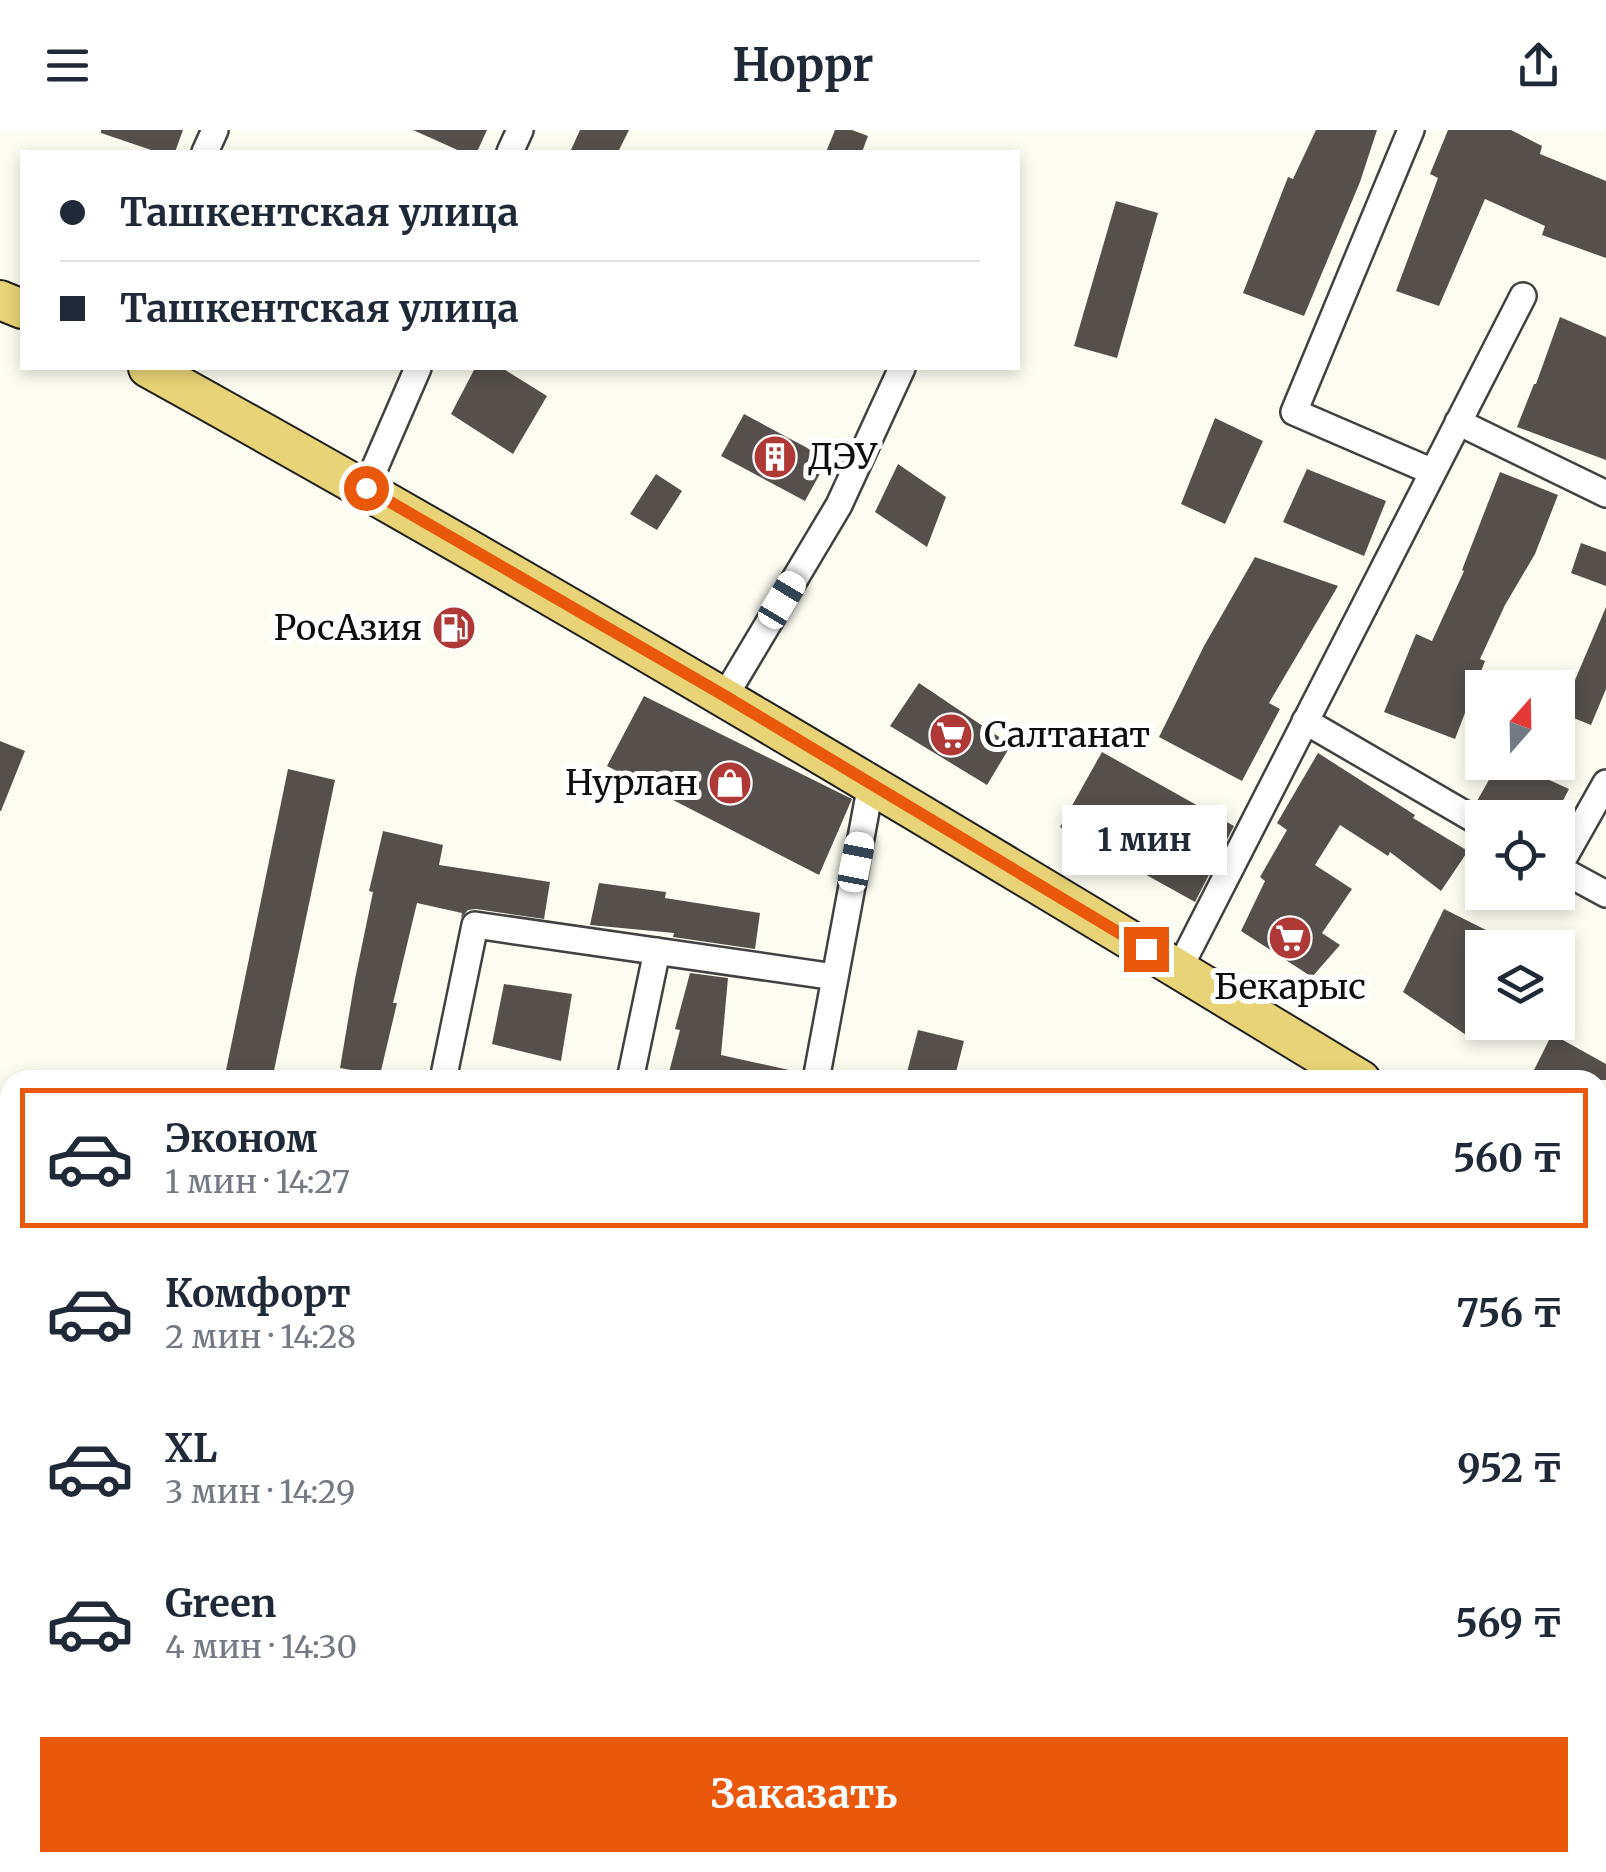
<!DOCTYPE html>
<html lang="ru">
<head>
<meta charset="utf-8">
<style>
	:root { --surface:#fff; --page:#f6f6f7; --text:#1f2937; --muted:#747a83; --line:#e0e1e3; --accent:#ea580c }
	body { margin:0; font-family:Merriweather,serif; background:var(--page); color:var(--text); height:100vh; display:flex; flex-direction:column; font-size:38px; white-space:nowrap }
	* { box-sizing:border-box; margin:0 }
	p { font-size:32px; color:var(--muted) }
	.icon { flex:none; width:55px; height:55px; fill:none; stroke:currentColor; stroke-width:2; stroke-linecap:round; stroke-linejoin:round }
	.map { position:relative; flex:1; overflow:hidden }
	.panel { position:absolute; left:0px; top:940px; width:1608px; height:802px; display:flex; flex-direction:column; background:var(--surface); border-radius:30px 30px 0 0; box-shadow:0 5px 15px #0003 }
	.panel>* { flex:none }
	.banner { position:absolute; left:20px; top:20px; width:1000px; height:220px; border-radius:0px; box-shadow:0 5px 15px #0003; display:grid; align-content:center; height:220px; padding:0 40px; background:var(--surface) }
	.needle { width:65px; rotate:20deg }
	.tools { position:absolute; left:1465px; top:540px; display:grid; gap:20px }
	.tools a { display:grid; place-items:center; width:110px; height:110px; border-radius:0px; background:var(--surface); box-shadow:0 5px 15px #0003; font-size:50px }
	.end { position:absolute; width:45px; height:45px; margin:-22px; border:12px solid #ea580c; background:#fff; box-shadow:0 0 0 5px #fff }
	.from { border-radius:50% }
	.bubble { position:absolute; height:70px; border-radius:0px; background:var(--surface); box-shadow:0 5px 15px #0003; font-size:32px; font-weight:700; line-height:70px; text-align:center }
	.car { position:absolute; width:30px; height:60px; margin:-30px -15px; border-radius:12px; box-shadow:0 0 8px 2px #0007; background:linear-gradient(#fff 24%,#345 0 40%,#fff 0 76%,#345 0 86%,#fff 0) }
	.banner b { display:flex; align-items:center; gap:35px; height:95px; font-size:38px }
	.banner b+b { border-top:2px solid var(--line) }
	.banner i { width:25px; height:25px; background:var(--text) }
	ul { padding:18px 0 0; list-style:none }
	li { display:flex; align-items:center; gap:30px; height:140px; margin:0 20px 15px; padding:0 20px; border:5px solid transparent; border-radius:0px }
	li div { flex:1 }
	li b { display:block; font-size:38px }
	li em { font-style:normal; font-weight:700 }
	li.active { border-color:var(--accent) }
	li>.icon { width:90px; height:90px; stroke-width:1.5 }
	.button { display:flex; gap:20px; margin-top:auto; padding:20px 40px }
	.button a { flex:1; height:115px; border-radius:0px; background:var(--accent); color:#fff; font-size:40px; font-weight:700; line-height:115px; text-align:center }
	header { display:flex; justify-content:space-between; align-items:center; height:130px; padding:0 40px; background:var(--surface); font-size:45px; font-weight:700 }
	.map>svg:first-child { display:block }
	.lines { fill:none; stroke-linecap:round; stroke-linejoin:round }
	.canal { stroke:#bbd8ef; stroke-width:25 }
	.building { fill:#55504c }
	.minor-casing { stroke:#414141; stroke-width:30 }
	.primary-casing { stroke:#1f1f1f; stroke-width:42 }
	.minor { stroke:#fff; stroke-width:25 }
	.primary { stroke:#e8d476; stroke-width:38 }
	.rail { stroke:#ae3936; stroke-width:8 }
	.route { stroke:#ea580c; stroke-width:12 }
	.labels { text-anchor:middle; stroke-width:10; stroke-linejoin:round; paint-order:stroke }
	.poi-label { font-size:35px; fill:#0e0e0e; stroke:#fff; text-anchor:start }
</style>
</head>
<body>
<header><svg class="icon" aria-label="menu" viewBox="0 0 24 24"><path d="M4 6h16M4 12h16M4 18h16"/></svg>Hoppr<svg class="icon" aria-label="share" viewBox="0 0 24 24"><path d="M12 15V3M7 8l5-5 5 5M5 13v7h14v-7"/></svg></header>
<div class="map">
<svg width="1606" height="1742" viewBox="0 0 1606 1742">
	<rect width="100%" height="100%" fill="#fdfcf1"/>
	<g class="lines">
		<!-- canal -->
		<path class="canal" d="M0 1627 10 1628
			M134 1732 142 1742"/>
	</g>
	<!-- building -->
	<path class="building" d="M101 0H183L175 22H157L101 3Z
		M413 0H487L477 22H462Z
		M580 0H629L618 22H570Z
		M835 0H852L868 6 862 22H826Z
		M1316 0H1377L1360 52 1304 186 1243 163 1288 47 1293 49Z
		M1448 0H1511L1542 16 1540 24 1606 51V128L1542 105 1545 96 1485 69 1439 176 1396 161 1438 48 1430 44Z
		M1116 71 1158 83 1117 228 1074 216Z
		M1560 187 1606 207V330L1517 297 1534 254H1536Z
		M475 238H502L547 266 513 324 451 284Z
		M744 284 828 329 805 371 721 326Z
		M1215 288 1263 311 1225 394 1181 374Z
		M898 334 946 367 927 417 875 382Z
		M1307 339 1386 371 1364 426 1283 392Z
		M1500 342 1558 365 1535 424 1505 475 1480 529 1485 531 1455 609 1384 582 1416 504 1432 511 1464 441 1462 440Z
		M656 344 682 361 657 400 630 384Z
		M1581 413 1606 422V456L1571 443Z
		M1255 427 1338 456 1269 573 1280 579 1242 651 1159 607 1204 516Z
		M1606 477V559L1591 595 1561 583Z
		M919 553 1011 615 987 655 890 596Z
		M644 566 852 669 819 745 607 636Z
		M0 611 25 621 1 681H0Z
		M1102 622 1234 696 1195 772 1060 697Z
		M1318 623 1415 685 1413 688 1468 721 1441 761 1390 722 1388 726 1340 695 1315 735 1352 759 1322 803 1340 815 1312 847 1241 801 1265 751 1260 747 1287 700 1277 693Z
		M1499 632H1510L1569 659 1554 688H1506L1477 671Z
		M288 639 335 650 272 950H224Z
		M383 701 443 715 439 735 550 752 544 789 476 779 468 780 461 788 462 783 417 773 393 873H397L380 945 340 938 355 849 373 762 369 761Z
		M599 753 666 762 665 768 760 783 755 819 673 807 674 803 590 795Z
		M1444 779 1522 818H1482V885L1469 907 1403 862Z
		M690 843 728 848 721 925 798 942 797 950H667L680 900 675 899Z
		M504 854 572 864 561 931 492 914Z
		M918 900 964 911 954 950H905Z
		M1552 904 1606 934V950H1529Z"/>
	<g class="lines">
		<defs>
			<path id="minor" d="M1411 0 1294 282 1433 342
				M205 22 215 0
				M510 22 520 0
				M1458 292 1606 364
				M366 358 418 238
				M725 566 839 375 902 238
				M1305 591 1482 694
				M1558 738 1606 653
				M1558 738 1606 764
				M1179 839 1523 166
				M443 950 475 795 835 847
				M630 950 657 821
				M816 950 871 654"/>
			<path id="primary" d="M0 170 22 179
				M148 238C558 465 960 706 1361 950
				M1598 1092 1606 1097"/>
		</defs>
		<!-- minor casing -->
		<use href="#minor" class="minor-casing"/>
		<!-- primary casing -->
		<use href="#primary" class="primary-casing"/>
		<!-- minor -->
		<use href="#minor" class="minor"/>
		<!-- primary -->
		<use href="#primary" class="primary"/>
		<!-- rail -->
		<path class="rail" d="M0 1458 10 1459
			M0 1512 10 1514
			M702 1732 716 1742
			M934 1732 978 1742
			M1342 1732 1386 1742"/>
	</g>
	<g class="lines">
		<!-- route -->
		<path class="route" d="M366 358 725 566 1146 819"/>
	</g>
	<!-- icons -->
	<defs>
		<symbol id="building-disc" viewBox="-11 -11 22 22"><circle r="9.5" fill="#ae3936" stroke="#fff"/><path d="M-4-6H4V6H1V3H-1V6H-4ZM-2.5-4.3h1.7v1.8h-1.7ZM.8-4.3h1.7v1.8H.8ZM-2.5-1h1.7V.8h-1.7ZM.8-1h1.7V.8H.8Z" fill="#fff"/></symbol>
		<symbol id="fuel-disc" viewBox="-11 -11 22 22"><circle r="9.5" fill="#ae3936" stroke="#fff"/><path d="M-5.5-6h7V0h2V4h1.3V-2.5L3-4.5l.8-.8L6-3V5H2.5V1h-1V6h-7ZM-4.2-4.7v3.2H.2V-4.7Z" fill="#fff"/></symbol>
		<symbol id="supermarket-disc" viewBox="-11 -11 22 22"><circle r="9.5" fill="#ae3936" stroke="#fff"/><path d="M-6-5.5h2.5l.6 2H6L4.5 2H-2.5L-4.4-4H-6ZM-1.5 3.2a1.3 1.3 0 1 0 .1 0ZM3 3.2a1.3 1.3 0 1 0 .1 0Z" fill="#fff"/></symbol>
		<symbol id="shop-disc" viewBox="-11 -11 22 22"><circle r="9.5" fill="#ae3936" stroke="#fff"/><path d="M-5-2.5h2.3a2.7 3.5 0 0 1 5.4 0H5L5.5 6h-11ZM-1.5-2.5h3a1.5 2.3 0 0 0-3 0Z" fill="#fff"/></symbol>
	</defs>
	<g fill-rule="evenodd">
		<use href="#building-disc" x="750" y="302" width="50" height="50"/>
		<use href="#fuel-disc" x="429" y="473" width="50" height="50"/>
		<use href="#supermarket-disc" x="926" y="580" width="50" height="50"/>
		<use href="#shop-disc" x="705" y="628" width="50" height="50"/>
		<use href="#supermarket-disc" x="1265" y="783" width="50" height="50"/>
	</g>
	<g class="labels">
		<!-- poi labels -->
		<g class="poi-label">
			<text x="808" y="339">ДЭУ</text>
			<text x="422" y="510" text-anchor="end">РосАзия</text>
			<text x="984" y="617">Салтанат</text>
			<text x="698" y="665" text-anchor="end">Нурлан</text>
			<text x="1290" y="869" text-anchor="middle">Бекарыс</text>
		</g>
	</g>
</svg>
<div class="tools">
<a><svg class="needle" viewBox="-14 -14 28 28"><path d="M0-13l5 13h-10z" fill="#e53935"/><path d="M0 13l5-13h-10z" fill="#747a83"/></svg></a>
<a><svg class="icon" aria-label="locate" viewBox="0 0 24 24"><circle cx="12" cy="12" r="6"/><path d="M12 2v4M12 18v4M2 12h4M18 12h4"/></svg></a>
<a><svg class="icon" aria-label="layers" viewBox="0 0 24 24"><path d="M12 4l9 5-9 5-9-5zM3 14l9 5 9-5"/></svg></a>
</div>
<i class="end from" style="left:366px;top:358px"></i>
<i class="end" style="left:1146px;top:819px"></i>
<div class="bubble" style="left:1062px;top:675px;width:165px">1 мин</div>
<i class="car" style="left:782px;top:470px;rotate:31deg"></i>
<i class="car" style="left:856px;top:732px;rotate:11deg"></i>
<div class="banner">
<b><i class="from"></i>Ташкентская улица</b>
<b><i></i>Ташкентская улица</b>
</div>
<section class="panel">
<ul>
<li class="active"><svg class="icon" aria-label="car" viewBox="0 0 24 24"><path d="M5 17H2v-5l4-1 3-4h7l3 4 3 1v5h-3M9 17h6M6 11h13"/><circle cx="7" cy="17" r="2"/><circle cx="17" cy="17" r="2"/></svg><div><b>Эконом</b><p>1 мин · 14:27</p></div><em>560 ₸</em></li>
<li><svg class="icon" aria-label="car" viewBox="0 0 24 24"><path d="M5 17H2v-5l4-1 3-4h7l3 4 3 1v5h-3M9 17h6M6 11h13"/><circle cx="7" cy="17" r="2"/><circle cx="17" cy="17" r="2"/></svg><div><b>Комфорт</b><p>2 мин · 14:28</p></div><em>756 ₸</em></li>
<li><svg class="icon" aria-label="car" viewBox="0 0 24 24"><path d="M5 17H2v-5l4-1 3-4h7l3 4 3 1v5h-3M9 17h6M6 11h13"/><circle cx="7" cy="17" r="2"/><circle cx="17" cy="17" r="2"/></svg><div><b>XL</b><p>3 мин · 14:29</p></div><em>952 ₸</em></li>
<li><svg class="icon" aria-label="car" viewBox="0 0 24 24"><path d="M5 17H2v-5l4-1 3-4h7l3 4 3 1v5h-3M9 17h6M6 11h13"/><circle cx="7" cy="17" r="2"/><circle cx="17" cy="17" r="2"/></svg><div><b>Green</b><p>4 мин · 14:30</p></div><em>569 ₸</em></li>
</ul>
<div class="button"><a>Заказать</a></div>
</section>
</div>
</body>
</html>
